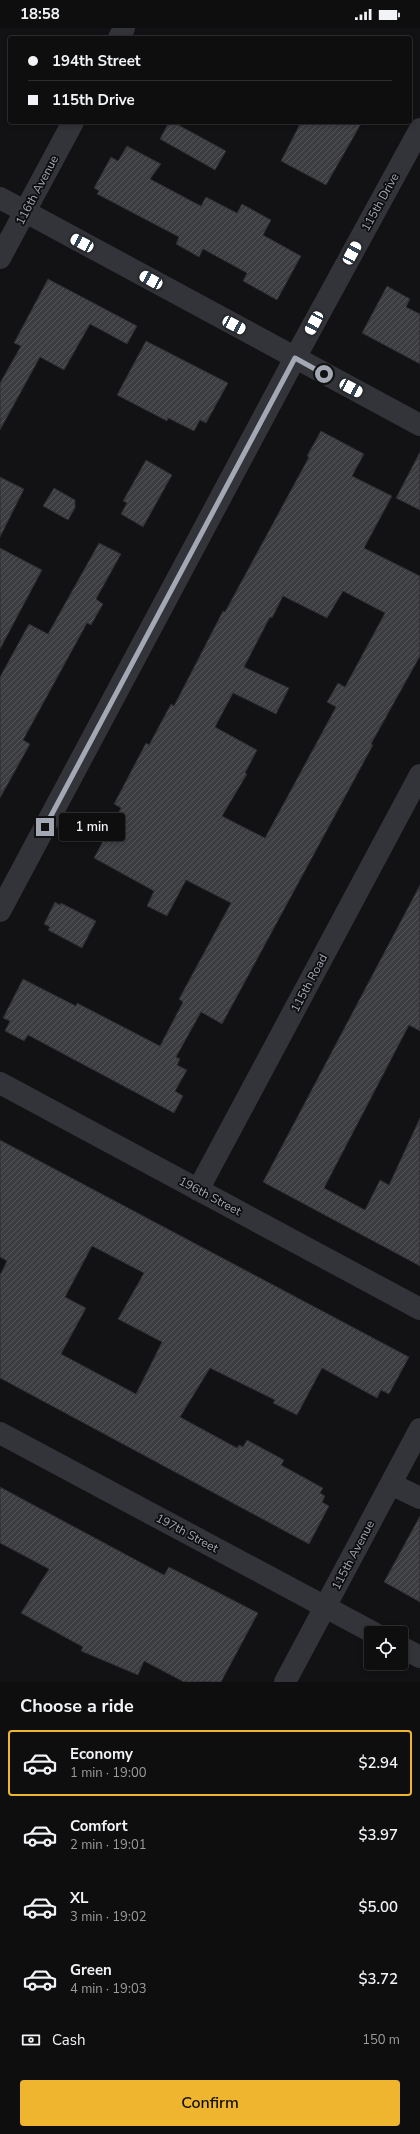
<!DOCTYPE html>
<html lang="en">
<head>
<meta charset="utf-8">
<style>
	:root { --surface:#0e0e0f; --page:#171718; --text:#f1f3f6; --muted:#9b9c9e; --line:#2e2e2f; --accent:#efb52f }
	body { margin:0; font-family:"Nunito Sans",sans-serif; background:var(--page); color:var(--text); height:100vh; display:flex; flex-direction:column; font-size:15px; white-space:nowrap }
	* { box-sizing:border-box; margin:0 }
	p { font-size:13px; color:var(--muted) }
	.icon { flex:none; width:22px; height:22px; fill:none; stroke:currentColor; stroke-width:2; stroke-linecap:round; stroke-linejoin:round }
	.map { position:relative; height:1654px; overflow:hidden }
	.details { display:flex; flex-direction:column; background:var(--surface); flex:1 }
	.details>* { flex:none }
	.guide { position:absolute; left:8px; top:8px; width:404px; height:88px; border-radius:4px; box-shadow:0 2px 6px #0003,0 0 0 1px var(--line); display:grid; align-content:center; height:88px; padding:0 20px; background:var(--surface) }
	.controls { position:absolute; left:364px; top:1598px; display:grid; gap:8px }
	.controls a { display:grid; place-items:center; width:44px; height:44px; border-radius:4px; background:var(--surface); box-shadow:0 2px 6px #0003,0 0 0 1px var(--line); font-size:20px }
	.end { position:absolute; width:18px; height:18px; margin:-9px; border:5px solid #a4a8b4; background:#111; box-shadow:0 0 0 2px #111 }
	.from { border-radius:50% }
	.bubble { position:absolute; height:28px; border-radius:4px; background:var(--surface); box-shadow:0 2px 6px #0003,0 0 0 1px var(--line); font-size:13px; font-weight:600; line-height:28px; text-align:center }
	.car { position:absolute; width:12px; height:24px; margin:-12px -6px; border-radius:5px; box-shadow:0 0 3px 1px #0007; background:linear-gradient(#fff 24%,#345 0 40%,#fff 0 76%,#345 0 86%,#fff 0) }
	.guide b { display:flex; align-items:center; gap:14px; height:38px; font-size:15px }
	.guide b+b { border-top:1px solid var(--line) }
	.guide i { width:10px; height:10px; background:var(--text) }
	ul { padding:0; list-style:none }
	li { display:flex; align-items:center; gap:12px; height:66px; margin:0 8px 6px; padding:0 12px; border:2px solid transparent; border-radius:4px }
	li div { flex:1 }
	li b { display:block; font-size:15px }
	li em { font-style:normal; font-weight:600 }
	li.on { border-color:var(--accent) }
	li>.icon { width:36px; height:36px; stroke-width:1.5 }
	h2 { padding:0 20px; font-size:18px; line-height:48px }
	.pay { display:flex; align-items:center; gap:10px; height:44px; padding:0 20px; font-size:15px }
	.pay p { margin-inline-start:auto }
	.action { display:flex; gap:8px; margin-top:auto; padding:8px 20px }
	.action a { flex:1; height:46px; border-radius:4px; background:var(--accent); color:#111; font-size:16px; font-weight:600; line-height:46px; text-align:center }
	.status { display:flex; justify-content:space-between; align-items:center; height:28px; padding:0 20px; background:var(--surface); direction:ltr }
	.status svg { height:11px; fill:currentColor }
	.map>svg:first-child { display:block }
	.building { fill:url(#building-hatch); stroke:#2c2c30; fill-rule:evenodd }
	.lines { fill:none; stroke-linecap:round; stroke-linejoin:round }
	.minor { stroke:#333439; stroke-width:22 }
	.route { stroke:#a4a8b4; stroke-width:5 }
	.labels { text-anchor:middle; stroke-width:3.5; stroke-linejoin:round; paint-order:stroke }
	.street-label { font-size:12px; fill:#a4a8b4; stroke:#0d0d0f }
</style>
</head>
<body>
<div class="status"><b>18:58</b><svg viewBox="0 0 49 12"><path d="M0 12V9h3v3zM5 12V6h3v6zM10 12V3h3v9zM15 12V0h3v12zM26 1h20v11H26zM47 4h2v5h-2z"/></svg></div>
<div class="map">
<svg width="420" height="1654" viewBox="0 0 420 1654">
	<defs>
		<pattern id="building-hatch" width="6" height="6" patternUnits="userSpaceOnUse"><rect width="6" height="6" fill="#3c3d41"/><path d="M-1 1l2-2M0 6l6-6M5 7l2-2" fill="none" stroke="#55565a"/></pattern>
	</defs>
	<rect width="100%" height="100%" fill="#121214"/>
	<!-- building -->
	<path class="building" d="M169 94H173L226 123 215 142 160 111Z
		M301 94H362L326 157 281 133Z
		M127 118 161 136 150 151 201 178 206 169 237 185 242 176 271 192 263 207 301 228 277 272 243 253 247 245 203 221 199 229 176 216 179 209 97 166 99 163 94 160 111 129 118 133Z
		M48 251 137 298 127 316 90 296 64 342 40 329 0 402V355L21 318 14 315Z
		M387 258 410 271 406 279 420 286V336L362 305Z
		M146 313 228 355 206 395 200 392 194 403 168 390 167 393 117 367Z
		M321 403 364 426 352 448 392 468 364 520 420 548V628L371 716 373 717 222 996 201 984 176 1029 180 1031 177 1037 187 1042 175 1063 183 1068 174 1085 28 1007 24 1013 5 1003 10 993 3 990 23 951 76 978 77 975 160 1018 183 974 179 971 231 875 186 852 167 888 147 878 154 863 94 830 121 780 114 776 146 715 149 717 171 676 174 678 223 583 225 584 309 429 307 428ZM343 563 385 585 345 659 338 655 327 674 336 679 265 810 222 788 247 746 245 745 257 722 215 699 233 665 276 686 289 660 244 639 270 589 272 590 283 568 327 590Z
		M420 424V482L396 470Z
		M146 432 172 447 143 499 121 486 127 475 123 473Z
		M0 449 24 461 0 509Z
		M54 460 75 472V480L68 492 43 478Z
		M99 515 121 526 96 571 103 576 91 597 87 595 23 712 30 716 0 770V649L29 596 48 606Z
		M0 520 42 542 0 621Z
		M420 857V1003L409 997 324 1160 365 1182 380 1152 389 1157 420 1090V1238L263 1154Z
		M55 874 60 877 61 875 96 893 82 920 48 902 50 899 44 896Z
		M0 1112 409 1329 389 1366 381 1362 377 1370 322 1340 297 1387 273 1375 275 1372 210 1340 180 1389 237 1420 239 1417 243 1419 247 1412 284 1432 281 1437 323 1460 320 1465 325 1468 322 1474 329 1478 309 1516 0 1350V1247L7 1233 0 1229ZM92 1218 144 1245 118 1291 162 1314 136 1366 61 1326 86 1280 65 1269Z
		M0 1459 164 1547 169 1539 258 1585 221 1654H184L144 1633 138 1647 81 1623 83 1619 21 1585 49 1541 0 1515Z
		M420 1488V1574L384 1554Z"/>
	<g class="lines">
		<!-- minor -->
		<path class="minor" d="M119 10 124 0
			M0 170 420 397
			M0 230 73 94
			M0 883 295 330 420 101
			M0 1055 420 1281
			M198 1162 420 747
			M0 1405 374 1605
			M391 1456 420 1470
			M401 1619 420 1629
			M285 1654 420 1401"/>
	</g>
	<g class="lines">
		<!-- route -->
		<path class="route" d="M45 799 295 330 324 346"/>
	</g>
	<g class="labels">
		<!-- street labels -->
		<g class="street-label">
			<text transform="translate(37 162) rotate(-62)" y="4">116th Avenue</text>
			<text transform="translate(380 174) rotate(-61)" y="4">115th Drive</text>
			<text transform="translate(309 955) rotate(-62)" y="4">115th Road</text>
			<text transform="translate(210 1168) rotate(28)" y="4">196th Street</text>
			<text transform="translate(187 1505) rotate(28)" y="4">197th Street</text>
			<text transform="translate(353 1527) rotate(-62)" y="4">115th Avenue</text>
		</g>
	</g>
</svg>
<div class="controls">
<a><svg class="icon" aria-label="locate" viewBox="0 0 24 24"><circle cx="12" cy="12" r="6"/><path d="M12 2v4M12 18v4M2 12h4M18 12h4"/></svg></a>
</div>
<i class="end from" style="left:324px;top:346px"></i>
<i class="end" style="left:45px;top:799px"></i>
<div class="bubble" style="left:59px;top:785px;width:66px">1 min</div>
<i class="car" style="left:82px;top:215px;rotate:298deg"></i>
<i class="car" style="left:352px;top:225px;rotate:29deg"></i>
<i class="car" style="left:151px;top:252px;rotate:299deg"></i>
<i class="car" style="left:314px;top:295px;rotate:208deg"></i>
<i class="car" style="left:234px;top:297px;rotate:118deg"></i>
<i class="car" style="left:351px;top:360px;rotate:118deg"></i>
<div class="guide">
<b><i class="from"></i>194th Street</b>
<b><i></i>115th Drive</b>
</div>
</div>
<section class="details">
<h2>Choose a ride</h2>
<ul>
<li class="on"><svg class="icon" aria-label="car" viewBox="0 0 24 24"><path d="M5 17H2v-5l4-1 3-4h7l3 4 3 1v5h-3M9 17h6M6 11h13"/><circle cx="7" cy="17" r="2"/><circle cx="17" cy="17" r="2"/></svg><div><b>Economy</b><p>1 min · 19:00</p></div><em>$2.94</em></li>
<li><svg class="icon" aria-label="car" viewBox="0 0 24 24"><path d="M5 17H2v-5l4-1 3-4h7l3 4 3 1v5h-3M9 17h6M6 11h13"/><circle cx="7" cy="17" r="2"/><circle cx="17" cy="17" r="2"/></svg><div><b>Comfort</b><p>2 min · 19:01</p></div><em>$3.97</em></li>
<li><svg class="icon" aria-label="car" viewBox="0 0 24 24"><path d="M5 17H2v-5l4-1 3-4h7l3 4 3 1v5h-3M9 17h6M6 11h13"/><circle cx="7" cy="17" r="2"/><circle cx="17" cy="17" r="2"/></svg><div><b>XL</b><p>3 min · 19:02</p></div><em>$5.00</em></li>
<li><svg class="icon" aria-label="car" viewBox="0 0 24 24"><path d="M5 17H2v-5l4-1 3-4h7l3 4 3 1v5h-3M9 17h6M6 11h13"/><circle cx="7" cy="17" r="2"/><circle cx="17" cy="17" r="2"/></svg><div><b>Green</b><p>4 min · 19:03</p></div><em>$3.72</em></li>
</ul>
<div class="pay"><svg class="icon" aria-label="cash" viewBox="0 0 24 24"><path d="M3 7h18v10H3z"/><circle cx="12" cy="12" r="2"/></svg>Cash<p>150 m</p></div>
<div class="action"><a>Confirm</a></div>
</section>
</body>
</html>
